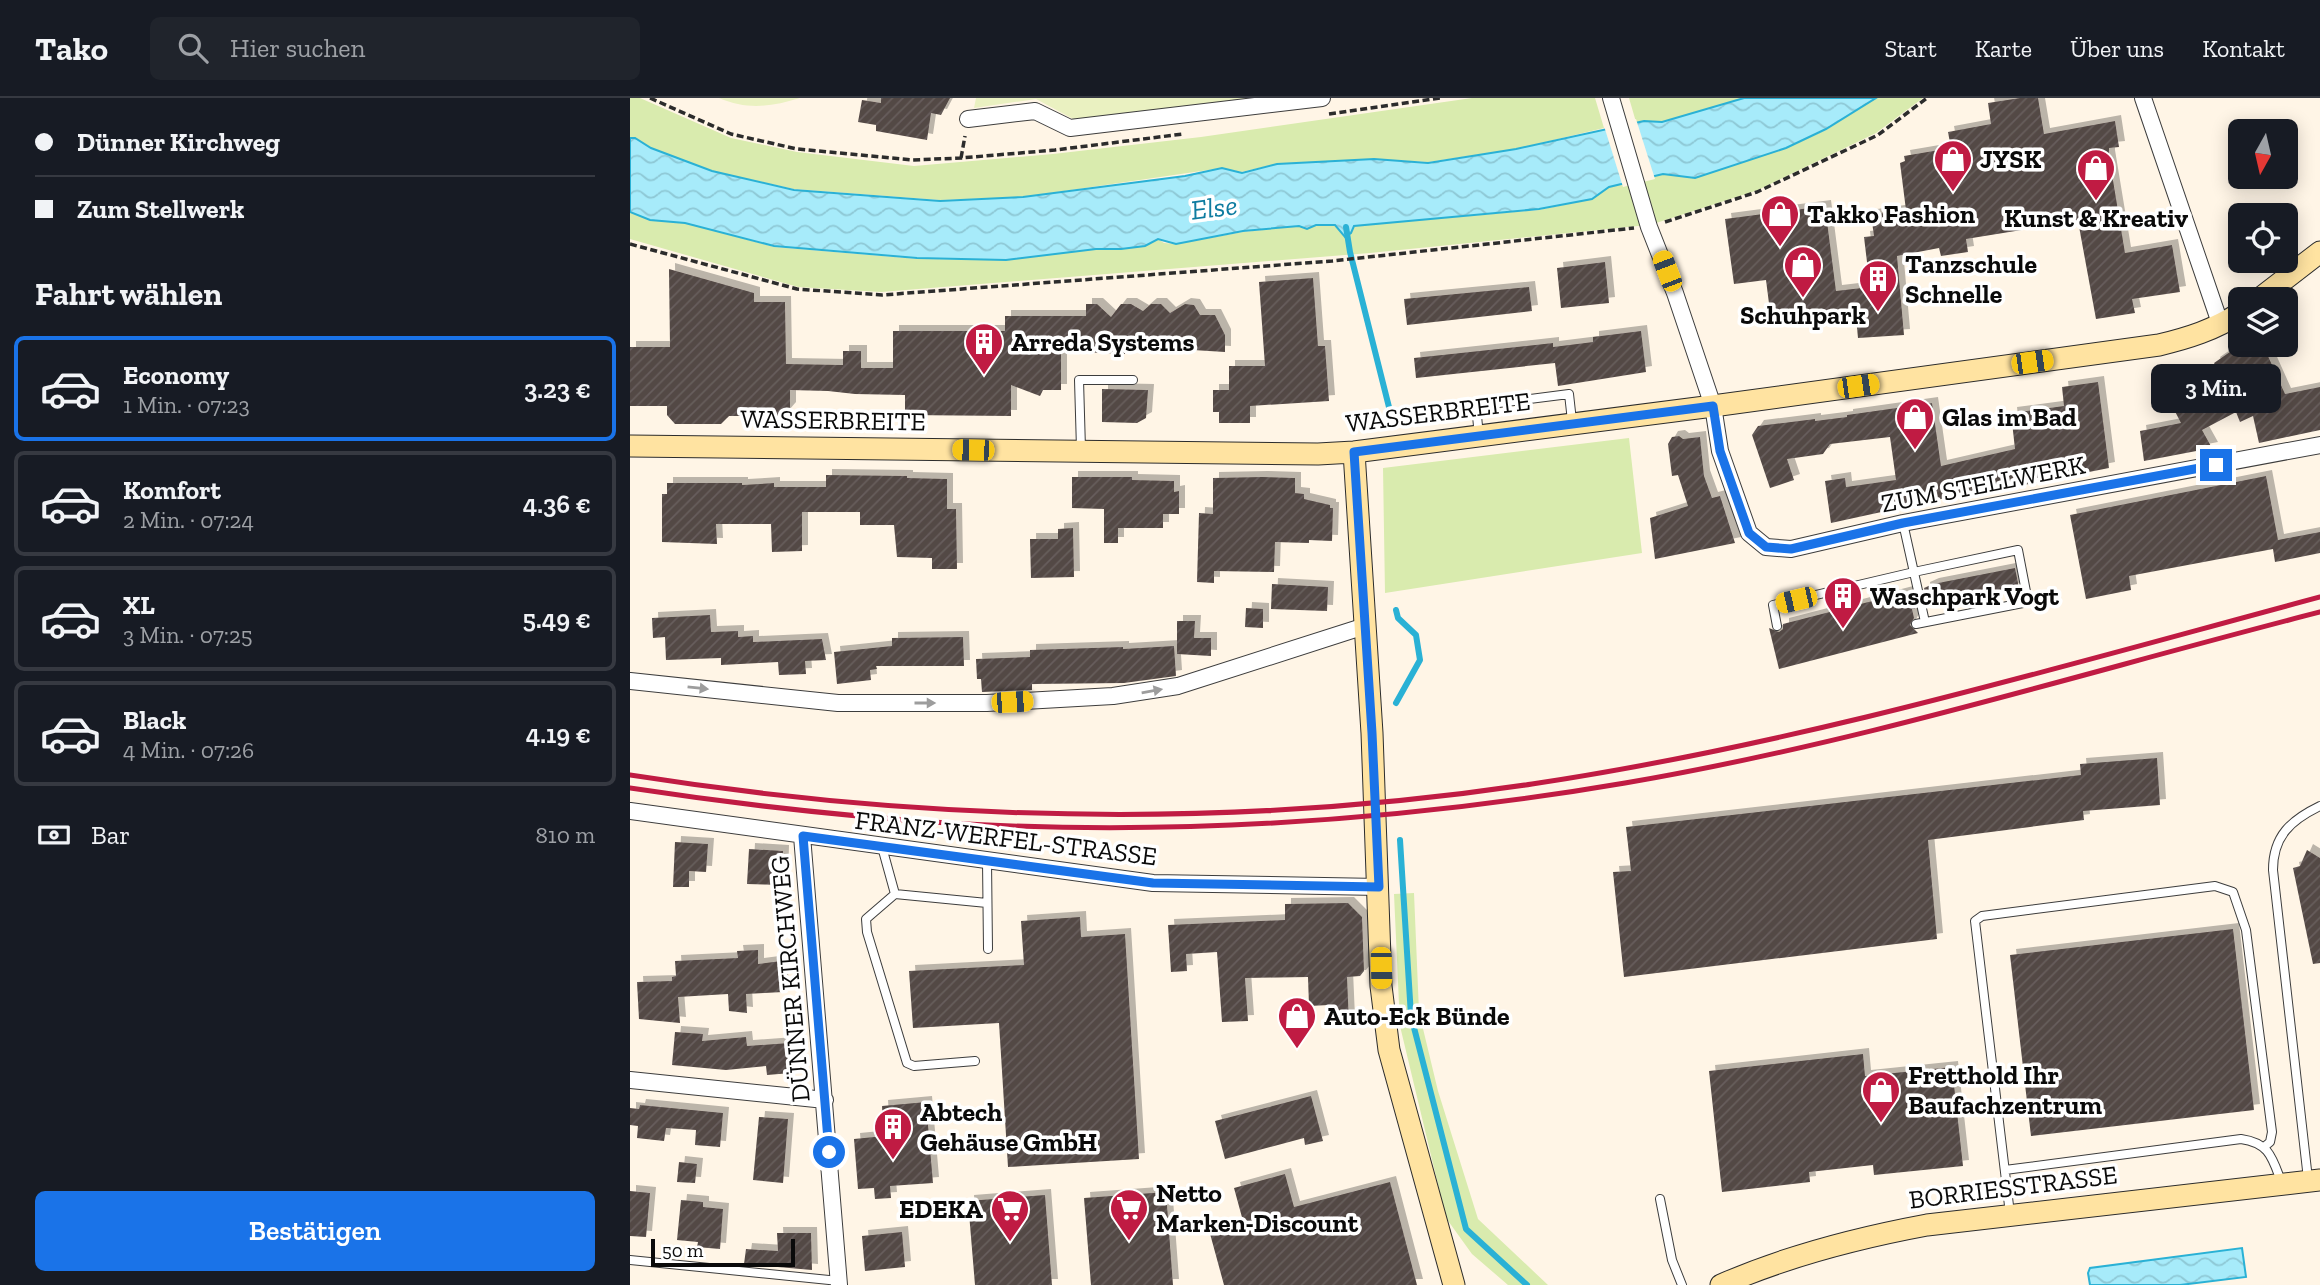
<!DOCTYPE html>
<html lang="de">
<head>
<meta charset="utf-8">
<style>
	:root { --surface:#171b24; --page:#20242c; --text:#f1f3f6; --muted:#9ea1a6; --line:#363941; --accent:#1a73e8 }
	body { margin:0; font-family:"Zilla Slab",serif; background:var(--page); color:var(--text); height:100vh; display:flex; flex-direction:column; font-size:26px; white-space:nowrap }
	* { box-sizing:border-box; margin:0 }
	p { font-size:23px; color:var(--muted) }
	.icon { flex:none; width:38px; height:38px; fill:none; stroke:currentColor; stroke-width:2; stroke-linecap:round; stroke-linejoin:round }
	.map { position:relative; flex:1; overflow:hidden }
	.sheet { display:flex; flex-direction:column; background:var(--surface); width:630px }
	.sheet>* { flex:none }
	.top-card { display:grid; align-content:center; height:154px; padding:0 35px; background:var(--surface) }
	.needle { width:46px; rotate:188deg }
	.fabs { position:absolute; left:1598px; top:21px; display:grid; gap:14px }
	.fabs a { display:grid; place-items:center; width:70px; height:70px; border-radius:10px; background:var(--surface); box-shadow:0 4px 18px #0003; font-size:35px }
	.scale { position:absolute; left:21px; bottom:18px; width:144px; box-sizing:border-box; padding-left:7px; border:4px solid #0a0a0a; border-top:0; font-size:19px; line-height:24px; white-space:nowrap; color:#0a0a0a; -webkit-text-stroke:5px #fff; paint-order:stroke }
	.end { position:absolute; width:32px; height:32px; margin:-16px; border:9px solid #1a73e8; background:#fff; box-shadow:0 0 0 4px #fff }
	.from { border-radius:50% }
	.bubble { position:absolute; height:49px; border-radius:10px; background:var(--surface); box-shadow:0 4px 18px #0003; font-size:23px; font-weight:600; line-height:49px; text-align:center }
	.car { position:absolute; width:21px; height:42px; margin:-21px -10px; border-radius:9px; box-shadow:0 0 5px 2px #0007; background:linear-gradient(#f5c518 24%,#345 0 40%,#f5c518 0 76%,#345 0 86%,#f5c518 0) }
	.top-card b { display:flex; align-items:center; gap:24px; height:66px; font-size:26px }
	.top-card b+b { border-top:2px solid var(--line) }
	.top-card i { width:18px; height:18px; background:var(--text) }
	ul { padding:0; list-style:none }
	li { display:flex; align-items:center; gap:21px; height:105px; margin:0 14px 10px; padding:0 21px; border:4px solid var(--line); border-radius:10px }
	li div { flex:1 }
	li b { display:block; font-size:26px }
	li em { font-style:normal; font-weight:600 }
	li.current { border-color:var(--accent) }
	li>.icon { width:63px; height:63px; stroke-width:1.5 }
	h2 { padding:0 35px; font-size:32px; line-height:84px }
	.pay { display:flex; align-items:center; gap:18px; height:77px; padding:0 35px; font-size:26px }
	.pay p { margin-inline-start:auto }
	.cta { display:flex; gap:14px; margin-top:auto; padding:14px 35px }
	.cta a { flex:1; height:80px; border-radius:10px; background:var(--accent); color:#fff; font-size:28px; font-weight:600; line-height:80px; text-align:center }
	header { display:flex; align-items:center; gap:42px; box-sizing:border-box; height:98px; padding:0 35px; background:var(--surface); border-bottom:2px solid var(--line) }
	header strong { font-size:33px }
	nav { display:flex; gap:38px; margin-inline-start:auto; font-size:24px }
	.search { width:490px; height:63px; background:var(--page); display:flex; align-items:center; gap:18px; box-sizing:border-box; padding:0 24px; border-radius:10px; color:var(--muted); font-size:26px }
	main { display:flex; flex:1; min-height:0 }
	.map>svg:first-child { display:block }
	.grass { fill:#d9ebae }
	.pitch { fill:#eaf1c1 }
	.water { fill:url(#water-waves); stroke:#2ab1d5; stroke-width:2 }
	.pier { fill:#fff5e6 }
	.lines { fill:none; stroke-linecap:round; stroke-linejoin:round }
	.stream { stroke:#2ab1d5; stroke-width:6 }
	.building { fill:url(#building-hatch); filter:url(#shadow) }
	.lane-casing { stroke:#3d3d3d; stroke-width:10 }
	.street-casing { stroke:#3d3d3d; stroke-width:18 }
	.secondary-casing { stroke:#2c2c2c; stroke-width:23 }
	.path { stroke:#2c2c2c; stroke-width:3.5; stroke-dasharray:7 3.5; stroke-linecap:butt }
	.lane { stroke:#fff; stroke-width:8 }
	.street { stroke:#fff; stroke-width:16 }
	.secondary { stroke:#ffe3a1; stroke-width:21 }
	.rail { stroke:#c01b43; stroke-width:5 }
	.oneway { fill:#9d9d9d }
	.route { stroke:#1a73e8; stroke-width:9 }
	.labels { text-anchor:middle; stroke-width:7; stroke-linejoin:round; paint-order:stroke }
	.poi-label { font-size:26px; font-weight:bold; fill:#0a0a0a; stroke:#fff; text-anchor:start }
	.street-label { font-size:26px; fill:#0a0a0a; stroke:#fff }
	.water-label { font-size:28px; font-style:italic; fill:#0e7ca0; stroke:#fff }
</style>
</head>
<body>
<header>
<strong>Tako</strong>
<div class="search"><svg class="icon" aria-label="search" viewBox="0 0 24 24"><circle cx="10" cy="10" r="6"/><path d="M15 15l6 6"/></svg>Hier suchen</div>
<nav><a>Start</a><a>Karte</a><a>Über uns</a><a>Kontakt</a></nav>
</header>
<main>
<section class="sheet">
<div class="top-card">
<b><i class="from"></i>Dünner Kirchweg</b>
<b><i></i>Zum Stellwerk</b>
</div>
<h2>Fahrt wählen</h2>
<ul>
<li class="current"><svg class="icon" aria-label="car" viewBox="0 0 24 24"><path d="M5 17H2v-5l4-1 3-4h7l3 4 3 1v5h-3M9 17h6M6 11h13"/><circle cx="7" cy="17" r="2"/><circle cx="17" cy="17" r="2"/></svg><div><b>Economy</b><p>1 Min. · 07:23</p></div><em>3.23 €</em></li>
<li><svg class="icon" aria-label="car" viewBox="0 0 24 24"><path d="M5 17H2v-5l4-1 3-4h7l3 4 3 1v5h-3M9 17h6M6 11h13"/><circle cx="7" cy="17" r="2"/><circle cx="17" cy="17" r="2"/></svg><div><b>Komfort</b><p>2 Min. · 07:24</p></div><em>4.36 €</em></li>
<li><svg class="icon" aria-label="car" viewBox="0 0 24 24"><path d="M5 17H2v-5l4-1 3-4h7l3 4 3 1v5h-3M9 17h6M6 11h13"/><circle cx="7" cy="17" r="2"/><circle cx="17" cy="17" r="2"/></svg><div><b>XL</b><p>3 Min. · 07:25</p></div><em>5.49 €</em></li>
<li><svg class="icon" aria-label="car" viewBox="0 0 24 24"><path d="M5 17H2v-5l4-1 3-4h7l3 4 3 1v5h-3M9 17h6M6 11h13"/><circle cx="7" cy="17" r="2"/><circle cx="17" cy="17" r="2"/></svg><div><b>Black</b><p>4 Min. · 07:26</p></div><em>4.19 €</em></li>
</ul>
<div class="pay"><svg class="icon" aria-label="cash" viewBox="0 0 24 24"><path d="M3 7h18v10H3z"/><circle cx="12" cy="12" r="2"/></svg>Bar<p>810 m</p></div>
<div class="cta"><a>Bestätigen</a></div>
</section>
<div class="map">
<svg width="1690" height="1187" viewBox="0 0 1690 1187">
	<defs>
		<pattern id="water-waves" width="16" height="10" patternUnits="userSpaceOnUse" patternTransform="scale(1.75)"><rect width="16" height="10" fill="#a7ebfa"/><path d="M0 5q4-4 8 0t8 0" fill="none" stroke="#8ec8d5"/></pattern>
		<pattern id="building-hatch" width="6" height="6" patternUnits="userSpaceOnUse" patternTransform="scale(1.75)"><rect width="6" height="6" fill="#534845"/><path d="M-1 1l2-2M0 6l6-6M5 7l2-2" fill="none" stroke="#675e5c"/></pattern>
		<filter id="shadow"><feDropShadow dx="6" dy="-6" stdDeviation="0" flood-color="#0004"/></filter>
	</defs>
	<rect width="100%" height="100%" fill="#fff5e6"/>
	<!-- grass -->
	<path class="grass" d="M0 0H10L101 40 167 54 284 68 423 56 571 39 842 0H965L974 30 886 51 798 64 743 61 647 66 611 74 592 70 393 99 310 102 164 91 82 73 21 50 5 40 0 39Z
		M999 0H1113L1032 24H1006Z
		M1246 0H1293L1246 35 1128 92 1020 127 1006 82 1033 76 1065 80 1156 50 1196 32Z
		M1005 83 1018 127 740 155 251 194 168 189 0 141V114L20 122 55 125 144 149 288 161 376 162 466 151H492L515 148 528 141 534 145 546 146 613 134 669 128 677 131 685 127H705L716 139 721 135 724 128 909 112 962 101 979 89Z
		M999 340 1012 455 755 495 753 370Z
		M784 795 789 914 808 993 848 1121 918 1187H878L842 1156 816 1120 770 928 764 796Z"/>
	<!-- pitch -->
	<path class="pitch" d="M89 0H170C141 9 117 12 89 0Z
		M346 0H639L447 23 406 1 344 10Z"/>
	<!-- water -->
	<path class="water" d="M1114 0H1246L1196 31 1156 50 1065 80 1033 76 979 89 962 101 909 111 724 128 721 135 715 139 705 127H686L677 131 669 128 613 133 546 146 528 141 515 148 491 151H466L376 162 287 160 144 148 55 125 20 122 0 114V40H5L21 50 82 73 164 92 310 103 393 99 555 78 592 70 612 75 647 66 744 61 798 65 886 51 1014 23 1032 24Z
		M1612 1150 1616 1179 1550 1187H1460L1458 1175 1460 1170Z"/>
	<!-- pier -->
	<path class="pier" d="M1006 21 1025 81 993 89 974 28Z"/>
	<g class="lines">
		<!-- stream -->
		<path class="stream" d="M716 129 720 154 763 325
			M766 605 790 562 786 537 768 520 766 512
			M770 742 781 918 836 1131 897 1187"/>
	</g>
	<!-- building -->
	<path class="building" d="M251 0H320L311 17 301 15 297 42 246 33V27L228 24 232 2 251 5Z
		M1390 0H1408L1414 36 1485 23 1489 49 1479 50V58L1495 155 1542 147 1550 194 1502 201 1505 215 1466 221 1448 123 1336 141 1338 154 1311 158 1309 150 1267 158 1274 237 1228 240 1226 219 1142 229 1136 182 1104 186 1095 121 1195 108 1206 193 1240 189 1234 139 1244 138 1241 117 1276 112 1270 65 1275 63 1274 58 1321 50 1318 34 1361 26 1358 5Z
		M975 164 979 205 931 210 927 170Z
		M39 171 124 195V204H155L156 266 213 267V253H231V270H263V233H375V218H456V206H467L481 219 491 206H501L513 213 521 206H531L540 215 555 206 564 207 570 217H585L595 237V254L563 252V255L495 252V256L431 253V292H413L410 298 381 287V318L275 317V297L225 296 198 293 160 292V310L153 318H99L91 326H45L37 317V308H0V249H40Z
		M683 180 688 248H695L699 303 620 308V325H589V314H583V292H599V268H635L629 184Z
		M899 189 902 213 777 227 774 201Z
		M1011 233 1016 274 928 288 925 265 786 280 784 260 923 245V249L963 244V239Z
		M1610 247H1633L1655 296 1690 289V332L1629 345 1623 318 1610 324 1606 314 1572 332 1582 350 1514 363 1510 333 1551 325 1536 296 1586 269 1584 265Z
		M1468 284 1479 370 1389 388V384L1201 425 1195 383 1215 380 1216 389 1266 382 1260 339 1200 346 1193 356 1157 361 1164 382 1140 390 1122 337 1128 328 1185 321V323L1217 319V317L1302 305 1311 368 1385 351 1381 315 1434 308 1432 289Z
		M472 291 518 292 516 320 507 325 472 324Z
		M1049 338 1053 341 1070 339 1074 378 1082 400 1090 398 1105 445 1025 461 1020 420 1058 408 1048 377 1042 378 1038 346 1042 339Z
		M196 377 277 378V380L317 381V411H326L327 471H302V460L267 459 264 427H230V414H172V453L142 454 141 426H86L87 446 32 444V396H37V385H112V387L144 385V389H196Z
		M1636 378 1648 442 1690 434V455L1645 464 1643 451 1499 478 1501 492 1456 501 1440 417Z
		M442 379H502V382L544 383V394L549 393V416H533V430H488V445H474V411L442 410Z
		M632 379 665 380V395L674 396V401L700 407V410H703L702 443 679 442V445L645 444 644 474 584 473V485L567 484 569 415 583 416V380Z
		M443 430 444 479 401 480 400 441H428V431Z
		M1385 470 1389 490 1298 508 1294 490 1303 486Z
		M642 486 698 489 697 513 641 511Z
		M1281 493 1285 511H1282L1284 520 1280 527 1288 535 1149 571 1139 530 1149 534 1153 531V526Z
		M616 510 633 511V530L615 529Z
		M80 517 81 534 108 533V539L123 538V544L192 541 196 562 175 563 176 576 149 577 148 564 91 567V560L36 562 35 539 23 540 22 520Z
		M547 523H565L564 540H581V558L547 556Z
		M333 539 334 568H246L247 571 240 572 241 582 207 586 204 554 262 548V540Z
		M544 548 546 578 494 585 402 586V592L352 594 351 581H347L346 561 400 559V552L493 549V551Z
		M1527 660 1530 707 1453 713 1454 722 1298 742 1307 841 994 879 983 774 1001 773 996 729 1451 677 1450 666Z
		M45 744 78 746 76 774 59 773V789H43Z
		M119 751 153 753 152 787 117 786Z
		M1677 752 1690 760V865L1683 866 1663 770 1670 768Z
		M718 805 732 819 734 873 730 878 717 879 719 925 700 926 699 907 679 908 678 879 615 880 618 923 592 924 587 854 556 856 557 873 541 874 538 827 655 822V806Z
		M450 819 451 839 495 836 509 1061 378 1069 369 925 283 930 279 873 394 867 391 823Z
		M1603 831 1624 1012 1401 1038 1380 857Z
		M128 852V866L151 863 153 894 116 896 117 915 99 913 98 896 48 899 50 925 9 921 7 884 42 883V879L46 878 45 863 108 860 107 853Z
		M45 934 73 936 72 943 116 939 117 948 159 945 161 975 137 977 136 968 96 972 42 967Z
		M1233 956 1235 978 1322 969 1333 1068 1244 1077 1243 1067 1179 1074 1180 1084 1092 1094 1079 973Z
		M681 998 693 1043 675 1047 674 1040 595 1061 585 1023Z
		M296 1004 303 1085 260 1088 261 1100 245 1101 244 1090 228 1091 224 1041 254 1038 252 1008Z
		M10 1007 93 1015 90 1049 65 1047 66 1032 36 1030 34 1043 7 1040 8 1028 0 1027V1010L9 1011Z
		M129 1019 158 1021 153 1085 123 1082Z
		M49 1064 67 1066 65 1085 47 1084Z
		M655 1076 664 1109 760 1084 787 1187H594L579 1132 613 1123 604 1090Z
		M0 1093 20 1095 16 1139 0 1138Z
		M536 1094 543 1187H461L454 1100Z
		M415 1097 422 1187H345L338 1103Z
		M51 1102 73 1104V1109L93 1111 90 1151 67 1149 68 1144 47 1142Z
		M272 1134 275 1169 235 1173 232 1138Z
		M147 1135H181L182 1172 114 1166 116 1151 148 1153Z"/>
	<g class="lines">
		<defs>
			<path id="lane" d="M849 338 846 308 939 296 942 323
				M451 351 449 282H503
				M1273 425 1295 524
				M1147 528 1143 507 1284 474 1388 452 1398 504 1286 526
				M252 749 265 796 236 821 237 834 277 965 284 968 345 963
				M357 763 358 851
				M265 796 357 805
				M1375 1072 1611 1041C1639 1045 1642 1059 1651 1083
				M1678 1081 1643 772C1643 738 1661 722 1690 708
				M1030 1101 1042 1162 1052 1187
				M1380 1116 1345 823 1352 818 1585 788 1603 794 1616 832 1642 1034 1640 1044 1634 1049
				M0 1162 209 1183"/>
			<path id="street" d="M981 0 1019 129 1045 195 1083 308 1090 353 1119 435 1136 449 1161 451 1273 425 1690 347
				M1513 0 1591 228
				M338 21 405 13 440 30 692 0
				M0 583 208 605H357L483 598 548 588 735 528
				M0 713 523 785 749 789
				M172 738 209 1187
				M0 982 195 1002"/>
			<path id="secondary" d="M1629 201 1690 154
				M0 348 688 356 724 354 1083 308 1529 247C1558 240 1584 232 1610 215
				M724 354 742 635 751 888 759 952 824 1187
				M1091 1187C1157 1158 1227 1140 1297 1127L1690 1082"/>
		</defs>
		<!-- lane casing -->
		<use href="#lane" class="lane-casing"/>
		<!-- street casing -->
		<use href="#street" class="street-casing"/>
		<!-- secondary casing -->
		<use href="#secondary" class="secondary-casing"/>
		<!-- path -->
		<path class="path" d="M20 0 101 36 167 51 283 62 331 60 425 52 553 36
			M699 16 810 0
			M331 60 335 38
			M1035 124 1127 94 1248 37 1297 0
			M0 146 167 191 252 197 702 163 1004 130"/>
		<!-- lane -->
		<use href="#lane" class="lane"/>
		<!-- street -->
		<use href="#street" class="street"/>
		<!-- secondary -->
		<use href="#secondary" class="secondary"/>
		<!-- rail -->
		<path class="rail" d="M0 677C298 724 603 731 902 686 1169 646 1429 569 1690 499
			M0 690C105 706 211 718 317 725 543 738 772 723 995 685 1230 645 1459 573 1690 514"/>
	</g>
	<!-- one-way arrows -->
	<defs><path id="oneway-solid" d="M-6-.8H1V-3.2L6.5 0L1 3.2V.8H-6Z" transform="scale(1.75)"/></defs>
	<g class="oneway">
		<use href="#oneway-solid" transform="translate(68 590) rotate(6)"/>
		<use href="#oneway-solid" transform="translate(522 593) rotate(-10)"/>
		<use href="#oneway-solid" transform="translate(295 605)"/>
	</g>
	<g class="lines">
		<!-- route -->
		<path class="route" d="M199 1054 173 738 523 785 749 789 742 635 724 354 1083 308 1090 353 1119 435 1136 449 1161 451 1273 425 1586 367"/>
	</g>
	<!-- icons -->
	<defs>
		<symbol id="shop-pin" viewBox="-11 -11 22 30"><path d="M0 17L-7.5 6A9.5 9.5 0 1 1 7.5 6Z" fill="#c01b43" stroke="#fff"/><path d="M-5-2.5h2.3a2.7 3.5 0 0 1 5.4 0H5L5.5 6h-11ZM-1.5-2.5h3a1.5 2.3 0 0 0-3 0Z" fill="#fff"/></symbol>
		<symbol id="building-pin" viewBox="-11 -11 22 30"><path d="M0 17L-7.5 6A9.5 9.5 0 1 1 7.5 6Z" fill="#c01b43" stroke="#fff"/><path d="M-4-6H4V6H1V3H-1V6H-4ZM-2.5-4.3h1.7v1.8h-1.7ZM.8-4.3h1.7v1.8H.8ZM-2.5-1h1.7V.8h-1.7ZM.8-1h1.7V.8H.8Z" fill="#fff"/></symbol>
		<symbol id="supermarket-pin" viewBox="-11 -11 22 30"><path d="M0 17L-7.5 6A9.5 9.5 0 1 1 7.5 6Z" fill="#c01b43" stroke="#fff"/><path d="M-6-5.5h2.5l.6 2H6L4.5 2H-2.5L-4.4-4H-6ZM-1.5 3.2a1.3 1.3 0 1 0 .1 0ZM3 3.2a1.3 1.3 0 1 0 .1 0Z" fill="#fff"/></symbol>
	</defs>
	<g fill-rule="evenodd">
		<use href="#shop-pin" x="1301" y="39" width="44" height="60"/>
		<use href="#shop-pin" x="1444" y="48" width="44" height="60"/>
		<use href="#shop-pin" x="1128" y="94" width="44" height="60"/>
		<use href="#shop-pin" x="1151" y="145" width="44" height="60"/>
		<use href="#building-pin" x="1226" y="159" width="44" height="60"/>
		<use href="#building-pin" x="332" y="222" width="44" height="60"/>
		<use href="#shop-pin" x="1263" y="297" width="44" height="60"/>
		<use href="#building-pin" x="1191" y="476" width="44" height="60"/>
		<use href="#shop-pin" x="645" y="896" width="44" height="60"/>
		<use href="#shop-pin" x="1229" y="970" width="44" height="60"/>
		<use href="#building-pin" x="241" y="1007" width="44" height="60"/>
		<use href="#supermarket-pin" x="477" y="1088" width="44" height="60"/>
		<use href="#supermarket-pin" x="358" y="1089" width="44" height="60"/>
	</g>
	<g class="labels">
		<!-- poi labels -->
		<g class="poi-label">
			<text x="1350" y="70">JYSK</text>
			<text x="1177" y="125">Takko Fashion</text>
			<text x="1466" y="129" text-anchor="middle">Kunst &amp; Kreativ</text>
			<text x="1275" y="175">Tanzschule<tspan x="1275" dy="30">Schnelle</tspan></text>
			<text x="1173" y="226" text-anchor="middle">Schuhpark</text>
			<text x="381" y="253">Arreda Systems</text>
			<text x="1312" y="328">Glas im Bad</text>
			<text x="1240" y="507">Waschpark Vogt</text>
			<text x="694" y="927">Auto-Eck Bünde</text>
			<text x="1278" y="986">Fretthold Ihr<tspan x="1278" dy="30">Baufachzentrum</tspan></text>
			<text x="290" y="1023">Abtech<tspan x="290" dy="30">Gehäuse GmbH</tspan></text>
			<text x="526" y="1104">Netto<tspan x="526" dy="30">Marken-Discount</tspan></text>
			<text x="353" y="1120" text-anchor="end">EDEKA</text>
		</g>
		<!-- street labels -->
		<g class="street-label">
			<text transform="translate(808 314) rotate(-7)" y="9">WASSERBREITE</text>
			<text transform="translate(203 322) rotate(1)" y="9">WASSERBREITE</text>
			<text transform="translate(1353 386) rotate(-11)" y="9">ZUM STELLWERK</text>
			<text transform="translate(376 740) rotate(7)" y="9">FRANZ-WERFEL-STRASSE</text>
			<text transform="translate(160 881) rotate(-95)" y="9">DÜNNER KIRCHWEG</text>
			<text transform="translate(1383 1089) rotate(-7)" y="9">BORRIESSTRASSE</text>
		</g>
		<!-- water labels -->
		<g class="water-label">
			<text transform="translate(584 109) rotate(-7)" y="10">Else</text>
		</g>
	</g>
</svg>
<div class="fabs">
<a><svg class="needle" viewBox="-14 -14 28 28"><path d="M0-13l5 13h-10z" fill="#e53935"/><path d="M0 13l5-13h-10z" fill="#9ea1a6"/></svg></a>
<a><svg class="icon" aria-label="locate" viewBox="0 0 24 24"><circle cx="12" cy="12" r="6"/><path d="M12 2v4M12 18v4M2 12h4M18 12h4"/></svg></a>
<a><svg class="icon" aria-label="layers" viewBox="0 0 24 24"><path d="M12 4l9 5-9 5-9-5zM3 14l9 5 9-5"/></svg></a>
</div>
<div class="scale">50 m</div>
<i class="end from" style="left:199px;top:1054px"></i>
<i class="end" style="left:1586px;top:367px"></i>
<div class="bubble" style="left:1521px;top:266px;width:130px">3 Min.</div>
<i class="car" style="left:1037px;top:173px;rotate:339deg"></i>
<i class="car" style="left:1402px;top:264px;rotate:82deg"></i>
<i class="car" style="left:1228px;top:288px;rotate:82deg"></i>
<i class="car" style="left:343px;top:352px;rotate:271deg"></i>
<i class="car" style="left:1166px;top:502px;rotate:257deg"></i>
<i class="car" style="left:382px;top:604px;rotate:87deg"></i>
<i class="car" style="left:751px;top:870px;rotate:179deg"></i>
</div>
</main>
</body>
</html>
